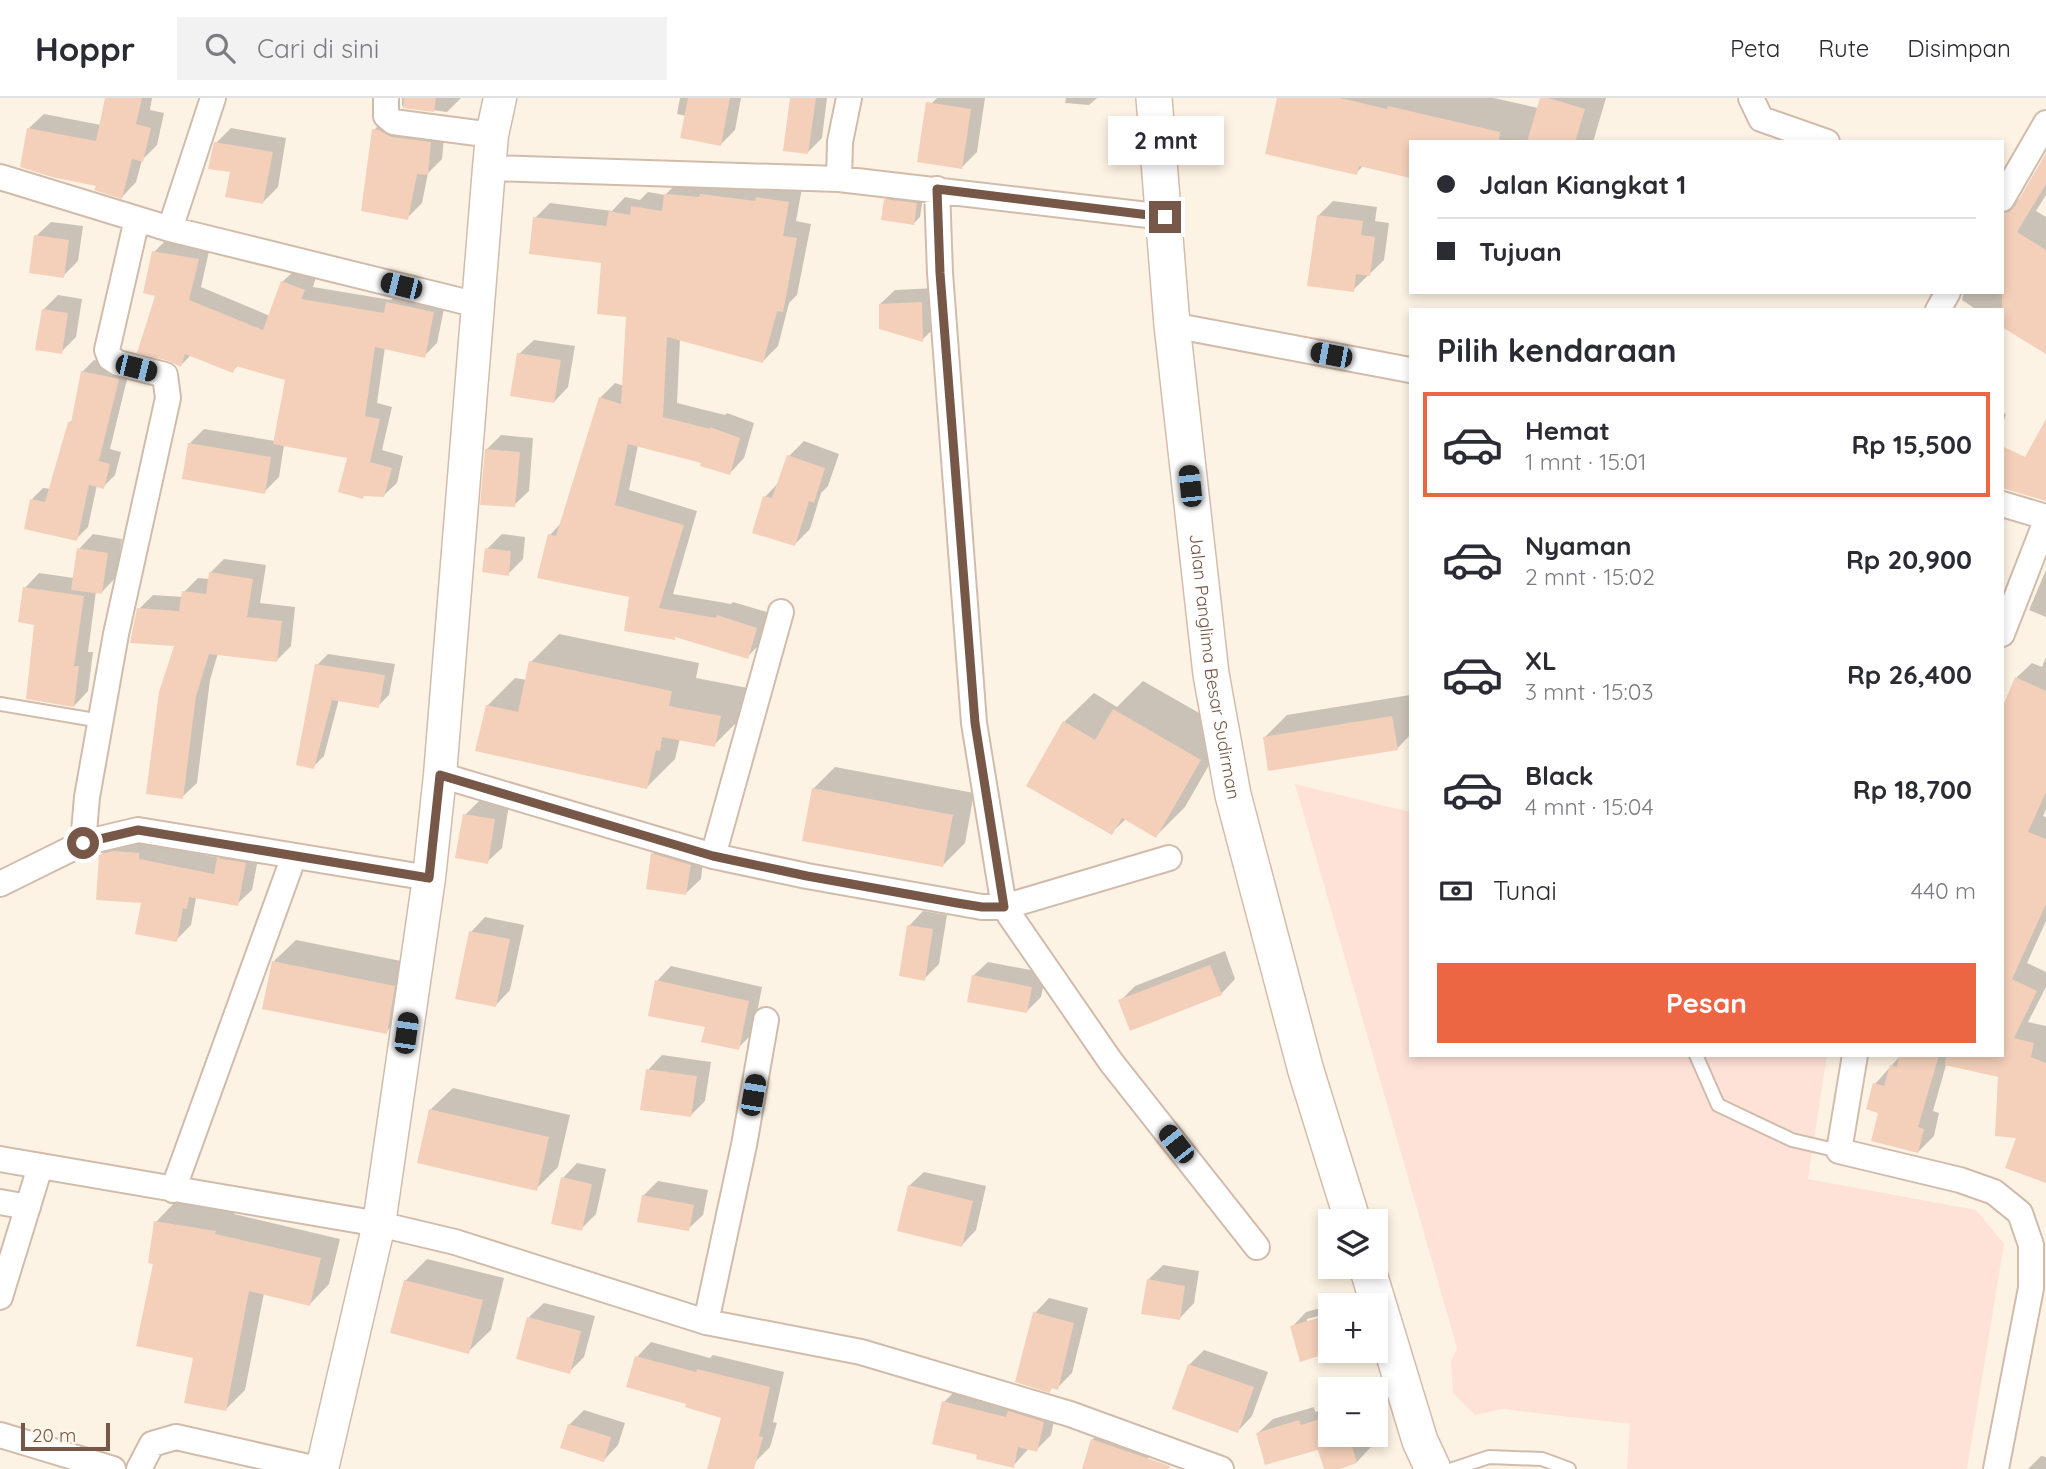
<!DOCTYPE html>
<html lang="id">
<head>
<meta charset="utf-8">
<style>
	:root { --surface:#fff; --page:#f2f2f3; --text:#2b2b33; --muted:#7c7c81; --line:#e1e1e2; --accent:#ec6644 }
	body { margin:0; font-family:Quicksand,sans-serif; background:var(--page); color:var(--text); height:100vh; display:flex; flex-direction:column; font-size:26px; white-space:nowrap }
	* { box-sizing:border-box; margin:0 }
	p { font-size:23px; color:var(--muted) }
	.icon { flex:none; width:38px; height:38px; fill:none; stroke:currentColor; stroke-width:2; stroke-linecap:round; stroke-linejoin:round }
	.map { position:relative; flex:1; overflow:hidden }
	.drawer { position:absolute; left:1409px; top:210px; width:595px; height:749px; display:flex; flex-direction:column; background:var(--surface); border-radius:0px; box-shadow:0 4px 10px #0003 }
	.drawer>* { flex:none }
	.guide { position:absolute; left:1409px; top:42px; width:595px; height:154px; border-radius:0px; box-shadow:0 4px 10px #0003; display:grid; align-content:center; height:154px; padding:0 28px; background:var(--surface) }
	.controls { position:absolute; left:1318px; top:1111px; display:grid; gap:14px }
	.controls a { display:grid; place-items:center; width:70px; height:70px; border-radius:0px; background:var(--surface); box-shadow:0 4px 10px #0003; font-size:35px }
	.scale { position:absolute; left:21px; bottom:18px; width:89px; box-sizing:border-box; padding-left:7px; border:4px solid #775848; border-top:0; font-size:19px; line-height:24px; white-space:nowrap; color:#775848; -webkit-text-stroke:5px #fff7eb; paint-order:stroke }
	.end { position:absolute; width:32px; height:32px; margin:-16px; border:9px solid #775848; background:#fff; box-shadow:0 0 0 4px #fff }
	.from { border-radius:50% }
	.bubble { position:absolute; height:49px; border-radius:0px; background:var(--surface); box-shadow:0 4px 10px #0003; font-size:23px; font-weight:700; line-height:49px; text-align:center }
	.car { position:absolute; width:21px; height:42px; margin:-21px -10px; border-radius:9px; box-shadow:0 0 5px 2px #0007; background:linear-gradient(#222 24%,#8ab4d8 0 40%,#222 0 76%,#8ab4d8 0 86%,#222 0) }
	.guide b { display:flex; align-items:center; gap:24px; height:66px; font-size:26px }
	.guide b+b { border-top:2px solid var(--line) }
	.guide i { width:18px; height:18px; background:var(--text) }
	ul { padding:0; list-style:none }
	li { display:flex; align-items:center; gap:21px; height:105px; margin:0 14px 10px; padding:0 14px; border:4px solid transparent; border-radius:0px }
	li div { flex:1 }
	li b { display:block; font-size:26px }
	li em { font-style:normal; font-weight:700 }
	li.selected { border-color:var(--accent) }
	li>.icon { width:63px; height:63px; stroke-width:1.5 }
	h2 { padding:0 28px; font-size:32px; line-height:84px }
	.pay { display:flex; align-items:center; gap:18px; height:77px; padding:0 28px; font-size:26px }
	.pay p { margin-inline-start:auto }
	.primary-button { display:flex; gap:14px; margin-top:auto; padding:14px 28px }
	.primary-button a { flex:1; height:80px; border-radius:0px; background:var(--accent); color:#fff; font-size:28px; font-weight:700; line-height:80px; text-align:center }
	header { display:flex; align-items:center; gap:42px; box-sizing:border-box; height:98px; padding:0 35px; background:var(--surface); border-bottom:2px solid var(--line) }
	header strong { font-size:33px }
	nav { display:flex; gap:38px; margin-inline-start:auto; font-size:24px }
	.search { width:490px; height:63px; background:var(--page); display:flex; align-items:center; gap:18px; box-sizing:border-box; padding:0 24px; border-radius:0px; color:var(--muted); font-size:26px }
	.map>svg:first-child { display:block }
	.commercial { fill:#fee2d7 }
	.shadow { fill:#0003; fill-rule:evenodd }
	.building { fill:#f4d0ba }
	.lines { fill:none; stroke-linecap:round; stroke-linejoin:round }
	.service-casing { stroke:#d1bcac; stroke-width:16 }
	.minor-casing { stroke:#d1bcac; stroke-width:28 }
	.tertiary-casing { stroke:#d1bcac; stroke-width:35 }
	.secondary-casing { stroke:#d4bcaa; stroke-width:38 }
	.service { stroke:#fff; stroke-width:12 }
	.minor { stroke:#fff; stroke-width:24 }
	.tertiary { stroke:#fff; stroke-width:32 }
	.secondary { stroke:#fff; stroke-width:35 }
	.route { stroke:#775848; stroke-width:9 }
	.labels { text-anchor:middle; stroke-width:6; stroke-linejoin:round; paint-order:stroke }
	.street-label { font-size:18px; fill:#775848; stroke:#fff7eb }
</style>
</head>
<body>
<header>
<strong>Hoppr</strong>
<div class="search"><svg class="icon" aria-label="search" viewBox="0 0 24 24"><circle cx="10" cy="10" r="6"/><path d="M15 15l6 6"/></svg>Cari di sini</div>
<nav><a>Peta</a><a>Rute</a><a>Disimpan</a></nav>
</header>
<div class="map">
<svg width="2046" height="1371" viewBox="0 0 2046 1371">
	<rect width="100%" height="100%" fill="#fdf3e4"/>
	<!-- commercial -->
	<path class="commercial" d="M1295 686 1410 714V957H1827L1808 1081 1976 1112 2004 1146 1967 1371H1627L1630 1326 1503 1311 1475 1317 1453 1295 1451 1264 1457 1250Z"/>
	<!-- shadow -->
	<path class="shadow" d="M107 0H152L150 12 164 15 157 47 142 62 136 84 122 99 98 86 29 30 44 16 101 27Z
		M402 0H461L447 14 402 8Z
		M680 0H741L735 32 720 47 686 18 677 16Z
		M792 0H827L822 40 807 55Z
		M937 0H985L977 54 962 69 932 5Z
		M1066 0H1097L1089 7 1065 5Z
		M1279 0H1494L1538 10 1541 0H1606L1593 44H1410V78L1364 67 1356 75Z
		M389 17 445 30 442 61 428 75 422 105 407 120 374 32Z
		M231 30 286 40 278 89 263 104 232 73 216 45Z
		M2046 58V97L2036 113 2046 119V254L2002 227V212H1977L1962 202 1964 194H2002V118L2024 96Z
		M680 82 802 90 796 123 811 126 797 197 789 205 778 248 763 263 680 241 677 305 725 317 727 315 754 325 744 360 730 375 703 364 638 347 629 392 697 413 673 496 731 506 733 504 770 515 762 544 747 559 677 537 674 540 631 497 550 437 562 424 600 300 615 285 624 288 628 217 603 163 535 120 550 105 612 113 625 99 640 102 648 94 665 97Z
		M893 95 923 99 920 119 913 126 886 102Z
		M1333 103 1377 109 1375 123 1389 125 1384 162 1353 192 1318 118Z
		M51 124 83 128 78 163 63 178 36 138Z
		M167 141 210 149 201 189 270 218 282 184 295 172 316 179 313 189 391 202 401 192 446 201 437 245 424 258 385 249 377 305 392 309 382 352 403 358 397 385 384 397 349 359 284 347 279 379 264 394 189 346 204 331 275 343 287 280 239 267 232 273 191 257 181 267 157 196 154 154Z
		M936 190 937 227 922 242 880 206 895 192Z
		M58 197 82 201 76 239 61 254 43 212Z
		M534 242 575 248 568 289 554 304 519 256Z
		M94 262 130 269 110 351 121 354 115 377 103 389 97 387 88 429 76 441 32 401 43 390 51 391 69 325 74 320 82 274Z
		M2002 315 2006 316 2002 329Z
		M501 337 533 340 529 393 514 407 486 352Z
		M804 343 839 356 828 388 821 395 810 431 795 446 765 399 780 383 789 358Z
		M93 436 122 441 116 479 102 494 96 493 88 554H93L88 593 74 608 36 525 25 490 39 475 74 480 79 451Z
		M502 436 525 439 523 461 508 476 487 451Z
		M224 461 266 467 260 505 295 509 291 548 277 562 218 555 210 582 197 685 182 699 176 546 139 511 153 497 183 499 184 494 198 480 210 481V475Z
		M2046 472V519L2029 512Z
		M559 536 699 565 696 580 748 590 742 619 714 647 680 640 675 661 647 689 487 608 515 580 527 582 531 564Z
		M328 556 395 566 389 597 378 608 339 601 324 658 313 669 317 567Z
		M2046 559V711L2043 718 2046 719V823L2027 865 2046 874V889L2028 924 2046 928V1083L2018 1039 2000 978 1946 967 1933 1013 1939 1015 1934 1038 1918 1054 1880 1013 1875 986 1901 957H2002V616L2016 580 2032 565 2042 569Z
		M1143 583 1229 632 1185 709 1156 738 1126 721 1111 735 1064 624 1094 595 1117 609Z
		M1410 597V637L1397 651 1265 639 1287 617Z
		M835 669 974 695 965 745 943 767 813 691Z
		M480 702 509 707 502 750 487 764 465 717Z
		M153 741V747L220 760 233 746 260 751 252 792 237 806 196 800 191 827 176 842 101 757 116 742Z
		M668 741 704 752 701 781 686 795 653 756Z
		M923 813 947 817 939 866 924 881 909 828Z
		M485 819 524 827 510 892 496 907 471 834Z
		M296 842 416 866 408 912 386 934 273 864Z
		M1225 853 1235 881 1221 896 1120 903 1135 888Z
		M988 864 1046 875 1041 899 1027 913 973 878Z
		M671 868 762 889 753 935 738 950 707 927 657 883Z
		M662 957 711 964 705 1003 690 1018 648 972Z
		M453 990 570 1017 558 1069 536 1091 430 1012Z
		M577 1065 606 1071 596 1116 581 1131 563 1080Z
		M924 1074 986 1088 976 1132 962 1147 909 1088Z
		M658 1083 708 1092 703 1117 688 1131 643 1098Z
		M175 1104 234 1114V1116L340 1141 329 1186 310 1206 264 1195 245 1292 226 1311 155 1165 156 1124Z
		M427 1161 504 1180 491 1232 468 1254 405 1183Z
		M1163 1167 1199 1173 1194 1205 1180 1220 1148 1182Z
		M1049 1200 1088 1210 1072 1275 1057 1290 1053 1289 1049 1293 1035 1215Z
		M544 1205 595 1218 584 1259 569 1274 529 1219Z
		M1332 1207 1330 1208V1251L1327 1254 1292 1229 1306 1214ZM1326 1216 1327 1219 1307 1225V1221Z
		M651 1244 710 1260 713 1257 784 1274 773 1324 777 1325 770 1349 756 1363 753 1371H709L723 1319 688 1304 637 1259Z
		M1204 1252 1268 1274 1252 1318 1238 1333 1189 1267Z
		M959 1289 1057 1309 1051 1337 1036 1352 1029 1350 1013 1368 979 1356 944 1304Z
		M1314 1309 1315 1314 1330 1309V1337H1367L1371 1349 1357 1364 1334 1371H1326L1319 1349 1258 1335 1273 1321Z
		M584 1312 625 1325 618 1347 604 1362 569 1327Z
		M1107 1328 1153 1342 1145 1371H1084L1092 1342Z
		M2041 1358 2046 1359V1371H2028Z"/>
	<!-- building -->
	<path class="building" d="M105 0H142L136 26 151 30 143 64 132 61 122 101 94 92 96 88 52 79 20 69 27 30 96 43Z
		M404 0H436L434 14 403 10Z
		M688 0H730L721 48 680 40Z
		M790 0H816L808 56 783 53Z
		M1277 0H1340L1387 11 1388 8 1500 34 1499 44H1410V80L1359 68 1357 77 1265 56Z
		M1540 0H1549L1585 11 1575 44H1527Z
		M926 4 971 11 962 71 917 64Z
		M372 31 379 32 391 39 431 44 428 77 417 76 408 122 361 113Z
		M214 44 273 54 263 106 225 99 230 74 208 71Z
		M2046 55V86L2017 134 2046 152V256L2002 229V116L2009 114 2015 108Z
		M664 96 699 99 700 96 755 103 756 99 789 104 783 138 797 140 783 214 777 213 763 265 667 239 663 319 710 331V329L740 340 730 377 700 368 701 365 628 346 615 407 684 427 659 510 716 520 717 517 757 530 748 561 675 539V542L624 533 629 499 537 480 548 436 556 438 599 299 621 306 626 219 597 216 601 165 529 156 533 119 606 128 609 113 630 117 631 108 662 113Z
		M884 101 917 105 914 127 881 122Z
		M1317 117 1363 123 1361 137 1375 139 1370 178 1356 176 1354 194 1307 188Z
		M34 137 69 142 64 180 29 175Z
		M152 153 199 161 189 202 263 232 281 183 305 192 301 201 384 215 386 204 434 214 425 260 375 249 365 318 380 321 370 364 392 370 384 399 364 398 363 401 338 394 347 360 273 346 285 282 236 268 233 275 185 256 181 269 169 263 137 255 155 198 143 195Z
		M922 204 923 244 879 231V206Z
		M42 211 68 215 62 256 35 252Z
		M517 255 561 262 554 305 510 298Z
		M81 273 119 281 99 363 110 366 104 391 89 387 77 443 24 431 30 401 45 404 68 324 71 325Z
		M2046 321V403L2002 390V348L2025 359Z
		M188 345 271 359 265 396 182 381Z
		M485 351 520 354 515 409 480 407Z
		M787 357 825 370 814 405 809 403 795 448 752 435 763 398 772 400Z
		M77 450 108 455 102 496 71 492Z
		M485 450 511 453 509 478 482 474Z
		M209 474 253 481 247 519 282 523 277 564 209 556 196 598 183 701 146 696 159 594 174 548 130 545 137 510 179 513 182 493 206 496Z
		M23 489 84 498 74 568H79L74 609 26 601 34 527 18 524Z
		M529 563 672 593 669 608 721 618 715 649 662 639 660 653 656 652 647 691 475 653 486 607 518 614Z
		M315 566 385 577 379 610 332 602 314 671 296 667Z
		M2015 579 2046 593V694L2028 734 2046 741V806L2012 881 2037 893 2014 940 2034 945 2031 959 2046 965V1085L2005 1070 2016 1040 1995 1038 1998 979 1945 967 1946 957H2002V610Z
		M1113 611 1201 662 1156 740 1122 720 1112 737 1026 688 1063 623 1095 642Z
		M1392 618 1398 652 1268 673 1263 639Z
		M812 690 953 717 943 769 802 743Z
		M463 716 495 721 488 766 455 760Z
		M113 753 139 755V761L214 776 217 760 246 765 238 808 189 799 187 811 183 810 177 844 135 836 141 805 96 802 99 757Z
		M651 755 691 767 686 797 646 791Z
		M907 827 933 831 925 883 899 878Z
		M469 833 510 841 496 909 455 901Z
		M272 863 395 888 387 936 262 911Z
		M1210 867 1222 897 1130 933 1118 902Z
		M972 877 1032 889 1027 915 967 904Z
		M655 882 749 903 739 952 701 944 705 929 648 918Z
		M1899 957H1939L1918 1029 1924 1031 1918 1055 1871 1043 1878 1015 1866 1011 1873 985 1884 988 1890 967 1897 969Z
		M646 971 697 978 691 1019 640 1012Z
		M429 1011 549 1039 537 1093 417 1065Z
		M561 1079 592 1086 582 1133 551 1126Z
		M908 1087 973 1103 962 1149 897 1133Z
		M642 1097 694 1107 689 1133 637 1124Z
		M154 1123 216 1133 215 1136 321 1160 310 1208 249 1193 226 1313 184 1305 193 1260 136 1248 153 1166 148 1165Z
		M1147 1181 1185 1188 1180 1222 1141 1216Z
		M404 1182 483 1202 469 1256 390 1235Z
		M1033 1214 1074 1225 1058 1292 1051 1290 1050 1295 1015 1284Z
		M527 1219 581 1233 570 1276 516 1261Z
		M1318 1220 1328 1255 1300 1264 1290 1228Z
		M635 1258 696 1274 697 1271 770 1289 759 1338 763 1339 754 1371H707L721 1320 685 1309 686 1306 626 1289Z
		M1188 1266 1254 1289 1238 1335 1172 1311Z
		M942 1303 1006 1319 1008 1313 1044 1324 1037 1354 1018 1349 1014 1370 976 1361 977 1357 932 1346Z
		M1330 1318V1337H1349L1357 1365 1340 1371H1324L1318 1352 1265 1367 1256 1335 1299 1322 1301 1327Z
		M568 1326 611 1339 604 1364 560 1350Z
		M1091 1341 1170 1368 1169 1371H1082Z"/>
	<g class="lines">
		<defs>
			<path id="service" d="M0 606 101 623
				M1696 957 1718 1007 1792 1042 1839 1053
				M1453 1371 1489 1359 1542 1361 1569 1371"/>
			<path id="minor" d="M386 0V18L393 24 492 37
				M1751 0 1761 21 1827 44
				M489 70 839 81 1165 119
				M0 79 170 131 478 207
				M839 81 840 44 849 0
				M937 91 940 175 974 625 1004 809 1111 964 1257 1149
				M2002 101 2046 25
				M170 131 213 0
				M1938 212 1948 194
				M1172 227 1410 272
				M2002 406 2046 419
				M2002 536 2046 423
				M440 677 713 758 807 778 982 809H1004L1169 760
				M83 745 87 699 116 536 168 300 165 277 118 265 110 260 107 252 137 121
				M713 758 781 514
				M0 786 83 745 138 732 429 780
				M1855 957 1839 1053 1960 1082 1994 1094 2020 1115 2031 1147V1190L1996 1371
				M0 1061 379 1126 455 1144 706 1224 861 1254 1070 1316 1221 1371
				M173 1092 294 758
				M0 1104 28 1109
				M0 1199 40 1069
				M706 1224 744 1047 766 922
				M0 1337 113 1371
				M139 1371 152 1346 176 1339 317 1371"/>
			<path id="tertiary" d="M322 1371 379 1126 429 780 440 677 489 70 492 37 500 0"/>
			<g id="secondary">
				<path id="s1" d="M1154 0 1172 227 1211 576 1233 697 1306 973 1353 1124"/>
				<path d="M1367 1169 1420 1343 1433 1371"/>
			</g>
		</defs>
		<!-- service casing -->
		<use href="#service" class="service-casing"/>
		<!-- minor casing -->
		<use href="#minor" class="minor-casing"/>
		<!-- tertiary casing -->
		<use href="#tertiary" class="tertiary-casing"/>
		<!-- secondary casing -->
		<use href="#secondary" class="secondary-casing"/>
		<!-- service -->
		<use href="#service" class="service"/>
		<!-- minor -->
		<use href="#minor" class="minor"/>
		<!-- tertiary -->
		<use href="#tertiary" class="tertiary"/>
		<!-- secondary -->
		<use href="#secondary" class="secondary"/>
	</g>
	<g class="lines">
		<!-- route -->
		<path class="route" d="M83 745 138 732 429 780 440 677 713 758 807 778 957 805 982 809H1004L975 625 940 175 937 91 1165 119"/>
	</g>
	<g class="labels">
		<!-- street labels -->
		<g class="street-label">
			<text dy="6" stroke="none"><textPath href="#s1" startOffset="572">Jalan Panglima Besar Sudirman</textPath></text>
		</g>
	</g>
</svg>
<div class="controls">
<a><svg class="icon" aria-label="layers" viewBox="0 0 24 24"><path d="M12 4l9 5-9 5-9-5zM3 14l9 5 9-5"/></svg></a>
<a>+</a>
<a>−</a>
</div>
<div class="scale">20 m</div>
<i class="end from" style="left:83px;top:745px"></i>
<i class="end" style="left:1165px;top:119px"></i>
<div class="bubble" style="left:1108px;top:18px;width:116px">2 mnt</div>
<i class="car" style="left:401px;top:188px;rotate:284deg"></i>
<i class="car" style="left:1331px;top:257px;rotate:281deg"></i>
<i class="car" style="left:136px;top:270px;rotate:104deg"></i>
<i class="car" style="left:1190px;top:388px;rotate:354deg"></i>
<i class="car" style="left:406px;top:935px;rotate:8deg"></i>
<i class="car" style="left:753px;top:997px;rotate:10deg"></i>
<i class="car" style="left:1176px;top:1046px;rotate:322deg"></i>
<div class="guide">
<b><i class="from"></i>Jalan Kiangkat 1</b>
<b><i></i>Tujuan</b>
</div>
<section class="drawer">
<h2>Pilih kendaraan</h2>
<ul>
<li class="selected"><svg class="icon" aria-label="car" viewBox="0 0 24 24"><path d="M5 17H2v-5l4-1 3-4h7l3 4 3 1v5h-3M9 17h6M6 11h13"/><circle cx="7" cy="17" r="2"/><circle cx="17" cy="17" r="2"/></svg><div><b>Hemat</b><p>1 mnt · 15:01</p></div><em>Rp 15,500</em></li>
<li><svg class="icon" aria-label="car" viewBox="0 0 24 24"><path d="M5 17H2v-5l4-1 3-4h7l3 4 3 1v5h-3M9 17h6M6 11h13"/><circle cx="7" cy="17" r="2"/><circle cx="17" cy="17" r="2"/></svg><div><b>Nyaman</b><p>2 mnt · 15:02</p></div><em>Rp 20,900</em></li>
<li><svg class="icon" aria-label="car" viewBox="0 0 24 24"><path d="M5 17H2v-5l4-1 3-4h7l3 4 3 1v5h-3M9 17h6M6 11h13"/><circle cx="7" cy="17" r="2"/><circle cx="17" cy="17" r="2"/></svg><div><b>XL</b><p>3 mnt · 15:03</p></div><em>Rp 26,400</em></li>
<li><svg class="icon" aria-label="car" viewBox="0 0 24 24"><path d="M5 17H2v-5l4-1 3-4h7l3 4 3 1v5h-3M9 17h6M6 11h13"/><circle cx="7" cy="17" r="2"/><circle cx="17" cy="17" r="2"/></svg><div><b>Black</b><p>4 mnt · 15:04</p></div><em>Rp 18,700</em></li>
</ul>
<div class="pay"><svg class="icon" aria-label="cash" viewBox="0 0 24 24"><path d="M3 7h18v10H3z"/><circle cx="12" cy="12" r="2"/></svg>Tunai<p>440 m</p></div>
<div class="primary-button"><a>Pesan</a></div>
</section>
</div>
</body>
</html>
